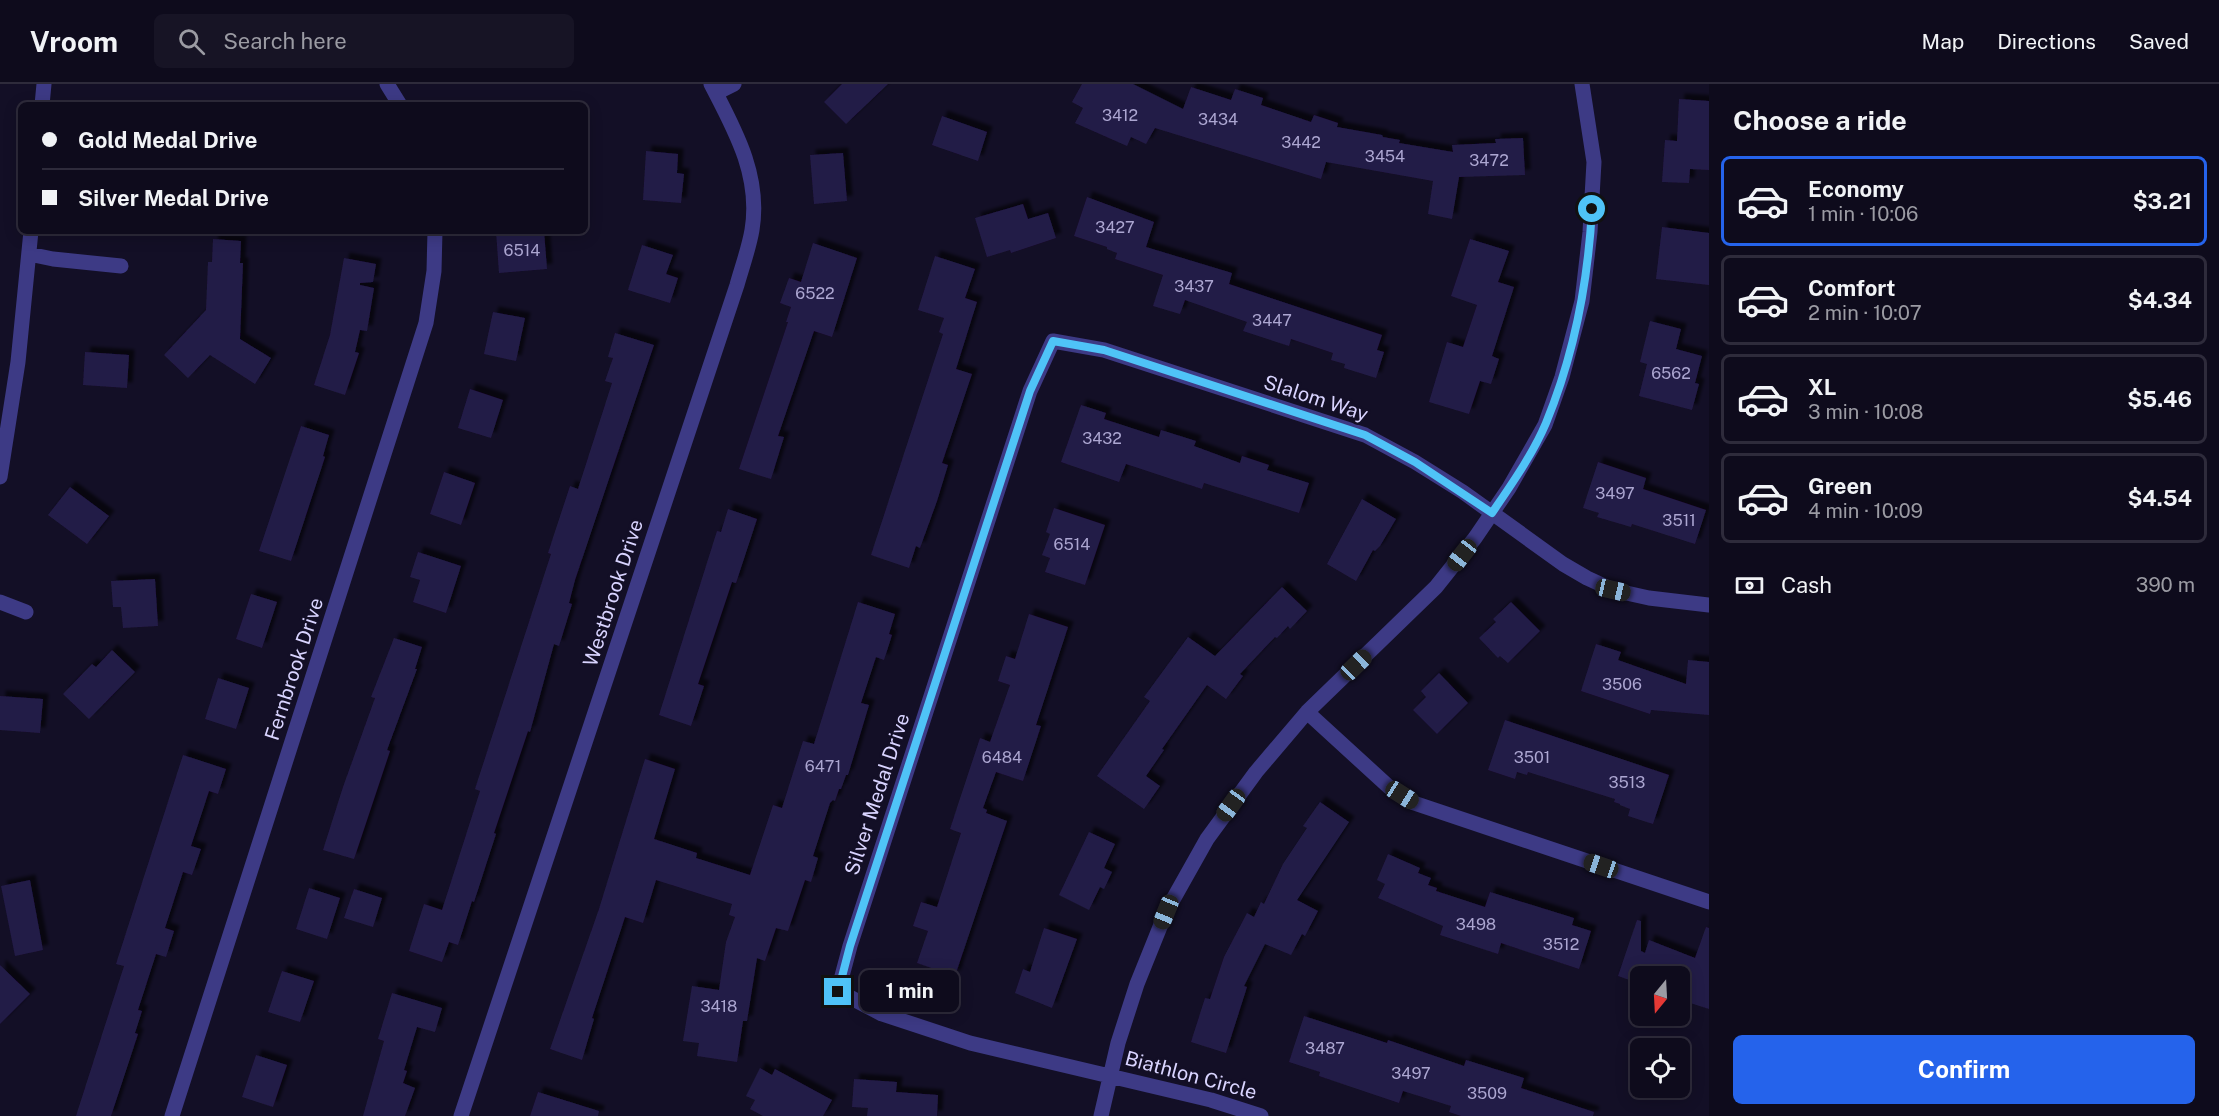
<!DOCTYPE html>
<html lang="en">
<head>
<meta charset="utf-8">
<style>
	:root { --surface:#0e0b1c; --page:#171425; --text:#f1f3f6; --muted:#9b9ba3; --line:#2e2b3b; --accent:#2563eb }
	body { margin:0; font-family:"Public Sans",sans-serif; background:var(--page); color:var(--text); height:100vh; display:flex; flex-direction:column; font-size:22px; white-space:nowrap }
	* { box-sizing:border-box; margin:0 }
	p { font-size:20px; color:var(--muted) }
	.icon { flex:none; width:33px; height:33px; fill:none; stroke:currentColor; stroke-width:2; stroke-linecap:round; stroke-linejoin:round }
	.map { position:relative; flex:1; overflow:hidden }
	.panel { display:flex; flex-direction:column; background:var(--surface); width:510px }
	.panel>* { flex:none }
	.banner { position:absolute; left:18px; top:18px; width:570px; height:132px; border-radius:9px; box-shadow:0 3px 15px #0003,0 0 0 2px var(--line); display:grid; align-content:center; height:132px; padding:0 24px; background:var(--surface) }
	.needle { width:39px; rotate:198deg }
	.fabs { position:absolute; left:1630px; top:882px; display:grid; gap:12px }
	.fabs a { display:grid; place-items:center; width:60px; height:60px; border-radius:9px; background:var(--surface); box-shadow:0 3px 15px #0003,0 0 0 2px var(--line); font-size:30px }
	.end { position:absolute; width:27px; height:27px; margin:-14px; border:8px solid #4fc3f7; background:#111; box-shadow:0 0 0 3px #111 }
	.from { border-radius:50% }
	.bubble { position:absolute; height:42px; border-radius:9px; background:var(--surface); box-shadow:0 3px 15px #0003,0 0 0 2px var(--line); font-size:20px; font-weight:700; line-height:42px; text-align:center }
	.car { position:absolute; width:18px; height:36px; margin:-18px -9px; border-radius:8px; box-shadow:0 0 4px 2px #0007; background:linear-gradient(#222 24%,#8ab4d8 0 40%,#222 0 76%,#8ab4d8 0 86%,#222 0) }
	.banner b { display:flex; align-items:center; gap:21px; height:57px; font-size:22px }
	.banner b+b { border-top:2px solid var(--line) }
	.banner i { width:15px; height:15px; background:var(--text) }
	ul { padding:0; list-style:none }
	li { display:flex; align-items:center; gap:18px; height:90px; margin:0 12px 9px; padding:0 12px; border:3px solid var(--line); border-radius:9px }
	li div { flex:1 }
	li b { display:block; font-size:22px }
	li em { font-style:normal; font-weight:700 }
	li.on { border-color:var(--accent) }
	li>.icon { width:54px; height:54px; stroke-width:1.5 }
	h2 { padding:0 24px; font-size:27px; line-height:72px }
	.pay { display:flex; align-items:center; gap:15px; height:66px; padding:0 24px; font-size:22px }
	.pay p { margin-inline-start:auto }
	.action { display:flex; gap:12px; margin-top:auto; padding:12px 24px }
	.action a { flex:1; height:69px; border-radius:9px; background:var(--accent); color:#fff; font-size:24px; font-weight:700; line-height:69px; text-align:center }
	header { display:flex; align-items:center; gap:36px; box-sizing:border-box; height:84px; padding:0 30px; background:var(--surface); border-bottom:2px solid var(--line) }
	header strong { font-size:28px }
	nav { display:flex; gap:33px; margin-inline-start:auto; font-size:21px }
	.search { width:420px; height:54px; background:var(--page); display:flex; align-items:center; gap:15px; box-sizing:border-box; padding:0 21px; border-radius:9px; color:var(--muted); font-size:22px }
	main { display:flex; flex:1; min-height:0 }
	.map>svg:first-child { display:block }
	.building { fill:#241b47; filter:url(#shadow) }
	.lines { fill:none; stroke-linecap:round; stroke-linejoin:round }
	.minor { stroke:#3d3a85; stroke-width:15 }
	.route { stroke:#4fc3f7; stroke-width:8 }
	.labels { text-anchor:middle; stroke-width:5; stroke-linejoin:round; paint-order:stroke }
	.number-label { font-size:16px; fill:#aca6d1 }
	.street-label { font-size:20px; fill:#d9d4ff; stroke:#130f26 }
</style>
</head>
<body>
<header>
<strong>Vroom</strong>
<div class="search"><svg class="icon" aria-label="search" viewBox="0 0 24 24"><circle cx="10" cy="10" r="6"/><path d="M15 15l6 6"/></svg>Search here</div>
<nav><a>Map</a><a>Directions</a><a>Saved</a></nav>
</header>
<main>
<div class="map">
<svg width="1709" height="1032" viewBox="0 0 1709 1032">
	<defs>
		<filter id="shadow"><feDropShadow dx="5.5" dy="-5.5" stdDeviation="1.5" flood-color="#0009"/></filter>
	</defs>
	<rect width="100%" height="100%" fill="#130f26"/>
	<!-- building -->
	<path class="building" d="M842 0H888L846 40 824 18Z
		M1082 0H1133L1183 25 1191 3 1231 16 1235 5 1263 14 1261 21 1311 38 1314 31 1338 39 1337 43 1382 51 1383 53 1400 56 1399 59 1453 68 1452 61 1496 59 1495 55 1523 54 1525 91 1459 93 1452 135 1428 130 1433 97 1326 78 1321 95 1155 44 1146 60 1131 53 1127 62 1075 39 1083 24 1072 18Z
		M1679 15 1709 17V86L1690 85 1689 99 1662 98 1665 56 1677 57Z
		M942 32 987 48 978 77 932 61Z
		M646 67 678 70 677 89 684 90 681 119 643 116Z
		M843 69 847 117 814 120 810 71Z
		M1087 113 1154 138 1146 163 1232 189 1229 200 1382 251 1377 266 1384 268 1376 294 1344 284 1345 280 1331 276 1333 269 1291 255 1289 262 1243 247 1247 238 1185 216 1180 230 1153 222 1163 191 1115 175 1117 169 1107 165V163L1074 152Z
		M1023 120 1028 135 1048 129 1056 154 1011 169 1010 166 987 173 975 134Z
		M1662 143 1709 149V201L1656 195Z
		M496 147H544L547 185 499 189Z
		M213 155 241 157 240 179H243L240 255 271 274 255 300 210 271 188 294 164 271 206 226 208 178H212Z
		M1470 155 1509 167 1498 198 1514 203 1492 272 1499 275 1491 300 1480 297 1469 330 1429 318 1447 258 1463 263 1477 221 1451 212Z
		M813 159 857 174 832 253 814 247 778 352 784 353 771 395 739 385 788 238H786L791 223 780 219 789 194 801 198Z
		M642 161 673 171 666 190 678 194 670 219 628 206Z
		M935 172 975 185 965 214 977 218 956 285 972 290 942 379 948 381 937 417 920 464 916 462 909 484 871 471 943 250 939 248 944 234 918 226Z
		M344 174 376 180 373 198 360 199V201L374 204 367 247 360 246 355 268 359 269 345 311 314 301 330 251Z
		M493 228 525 234 516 277 484 270Z
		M1650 237 1681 245 1676 265 1702 272 1695 299 1699 300 1692 326 1639 312 1647 280 1640 278Z
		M615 249 654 261 575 496 569 519 572 520 559 562 554 560 530 648 528 647 494 749 496 750 474 818 472 817 458 861 449 858 442 878 409 867 424 820 442 826 480 707 475 705 551 470 548 469 570 402 578 405 612 299 605 297 613 274 608 273Z
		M85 268 129 271 127 304 83 301Z
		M470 305 503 316 491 354 458 344Z
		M1081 321 1106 329 1104 335 1159 353 1161 346 1196 357 1194 362 1240 379 1242 372 1269 381 1267 386 1309 399 1299 429 1204 399 1202 405 1126 380 1119 398 1061 378Z
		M301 342 329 351 323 372 325 373 291 477 259 467Z
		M1598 378 1646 394 1643 405 1706 426 1695 460 1632 440 1631 443 1597 433 1599 429 1583 424Z
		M444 388 475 399 461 441 430 430Z
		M70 403 109 432 87 460 48 431Z
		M1362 415 1396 435 1380 462 1375 467 1373 466 1356 497 1327 480Z
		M1054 424 1105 441 1085 501 1045 488 1050 474 1042 471 1050 450 1046 448Z
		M728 425 757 435 736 499 732 498 698 600 704 602 691 642 659 631 717 447 721 448Z
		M418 468 461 482 446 529 413 518 420 496 410 493Z
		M155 495 158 542 123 544 121 523H113L111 497Z
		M1282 503 1307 527 1290 545 1288 542 1277 554 1275 553 1240 590 1243 592 1226 615 1207 601 1162 665 1164 666 1146 692 1160 702 1144 725 1097 692 1150 617 1144 613 1188 553 1215 572Z
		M251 510 277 518 262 564 236 555Z
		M858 518 895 530 889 550 892 551 884 576 876 573 861 619 869 621 848 691H846L841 705H839L835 717 833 716 830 719 813 772 818 774 811 798 805 796 788 847 776 844 765 877 757 874 747 937H743L737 978 697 972 699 959 683 957 692 902 719 906 726 858 735 833 729 831 732 820 656 796 643 839 625 833 592 934 594 935 582 976 550 965 599 825 645 675 675 685 654 755 697 769 696 774 750 791 773 721 782 724 803 657 814 660Z
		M1511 518 1540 547 1508 579 1500 572 1498 574 1479 554 1496 538 1493 535Z
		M1029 530 1068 543 1036 641 1041 642 1023 697 996 688 983 724 987 726 986 729 1007 737 955 892 917 879 928 847 913 842 921 818 937 823 961 749 950 745 980 654 990 658 1010 601 998 597 1006 572 1015 575Z
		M394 554 422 563 415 585H417L387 666 390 667 354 775 323 766 343 703 375 614 371 613Z
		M1596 560 1621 568 1618 576 1686 600 1688 576 1709 578V631L1651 626 1650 630 1581 607Z
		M112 566 135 588 89 635 63 610 92 580 96 583Z
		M1439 589 1468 619 1437 650 1413 626 1426 613 1421 607Z
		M218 594 249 604 236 645 205 635Z
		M0 612 43 615 40 649 0 646Z
		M1505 636 1669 691 1653 740 1628 732 1630 725 1620 721V720L1614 718 1615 715 1528 688 1527 691 1517 688 1515 695 1488 686Z
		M183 671 226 685 218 710 209 707 191 762 201 765 192 791 183 788 165 844 174 847 166 873 156 870 138 926 142 927 135 949 138 950 111 1032H76L124 882 116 880Z
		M1320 718 1349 738 1297 816 1318 827 1305 852 1302 850 1291 871 1265 860 1244 902 1247 903 1226 969 1191 958 1205 914 1210 915 1224 873 1247 829 1254 833 1261 818 1264 820 1283 780 1307 744 1303 742Z
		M1089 748 1115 760 1104 784 1112 788 1104 805 1100 803 1089 826 1059 811Z
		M1388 770 1420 784 1418 789 1431 794 1428 801 1437 804 1436 807 1485 823 1490 808 1574 834 1572 841 1591 847 1579 885 1501 859 1498 870 1440 851 1443 842 1378 814 1385 800 1377 796Z
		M30 796 43 866 15 872 1 802Z
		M309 804 340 814 327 855 296 845Z
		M354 805 382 814 373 843 344 834Z
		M1637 836 1641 837V867L1645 869 1649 856 1695 874 1706 843 1709 844V925L1681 916 1689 892H1641V900L1618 892Z
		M1044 844 1077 855 1052 924 1015 909 1023 885 1030 888Z
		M0 881 30 910 0 940Z
		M282 887 314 897 300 938 268 928Z
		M392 909 442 924 435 948 417 943 404 986 407 987 403 999 415 1004 405 1032H363L384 957 378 955Z
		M1304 932 1387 959 1388 956 1464 982 1466 976 1524 994 1521 1004 1594 1028 1593 1032H1461L1449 1028 1451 1022 1403 1007 1399 1019 1319 992 1320 988 1289 978Z
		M256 971 287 981 273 1023 242 1013Z
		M760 984 772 991 775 985 832 1016 823 1032H763L750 1025 755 1016 746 1012Z
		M854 995 897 998 896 1008 938 1011 937 1032H867L868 1024 852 1023Z
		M538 1008 599 1027 598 1032H530Z"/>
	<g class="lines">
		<!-- minor -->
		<path class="minor" d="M387 0 400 21
			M716 9 734 0
			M42 21 44 0
			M29 170 53 175 121 182
			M0 393 18 278 31 147
			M0 518 26 528
			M1307 628 1389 703 1414 719 1709 818
			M172 1032 426 239 434 187 435 147
			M461 1032 737 201C742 183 749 164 752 146 761 92 735 46 711 0
			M1101 1032 1118 959 1137 900 1166 828 1207 755 1256 688 1307 628 1436 503 1475 454 1509 404 1545 341 1562 293 1582 217 1590 148 1594 78 1582 0
			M1261 1032 1211 1016 970 959 882 930 838 907 850 862 1030 307 1053 257 1104 266 1365 351 1415 378 1463 408 1563 480 1587 494 1613 506 1649 514 1709 521"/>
	</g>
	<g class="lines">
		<!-- route -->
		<path class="route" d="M838 908 850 862 1030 307 1053 257 1104 266 1365 351 1415 378 1492 429C1511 401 1533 370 1546 339 1574 271 1588 198 1592 125"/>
	</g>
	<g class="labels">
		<!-- number labels -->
		<g class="number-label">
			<text x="1120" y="37">3412</text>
			<text x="1218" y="41">3434</text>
			<text x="1301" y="64">3442</text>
			<text x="1385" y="78">3454</text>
			<text x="1489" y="82">3472</text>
			<text x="1115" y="149">3427</text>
			<text x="522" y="172">6514</text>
			<text x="1194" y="208">3437</text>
			<text x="815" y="215">6522</text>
			<text x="1272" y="242">3447</text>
			<text x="1671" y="295">6562</text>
			<text x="1102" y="360">3432</text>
			<text x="1615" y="415">3497</text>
			<text x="1679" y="442">3511</text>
			<text x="1072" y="466">6514</text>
			<text x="1622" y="606">3506</text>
			<text x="1002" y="679">6484</text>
			<text x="1532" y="679">3501</text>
			<text x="823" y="688">6471</text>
			<text x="1627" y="704">3513</text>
			<text x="1476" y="846">3498</text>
			<text x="1561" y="866">3512</text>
			<text x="719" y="928">3418</text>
			<text x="1325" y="970">3487</text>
			<text x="1411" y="995">3497</text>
			<text x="1487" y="1015">3509</text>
		</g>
		<!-- street labels -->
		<g class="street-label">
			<text transform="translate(1316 314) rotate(18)" y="7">Slalom Way</text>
			<text transform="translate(613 509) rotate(-72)" y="7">Westbrook Drive</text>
			<text transform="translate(294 585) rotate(-72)" y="7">Fernbrook Drive</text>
			<text transform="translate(877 710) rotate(-72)" y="7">Silver Medal Drive</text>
			<text transform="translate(1191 991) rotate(15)" y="7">Biathlon Circle</text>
		</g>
	</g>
</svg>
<div class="fabs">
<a><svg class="needle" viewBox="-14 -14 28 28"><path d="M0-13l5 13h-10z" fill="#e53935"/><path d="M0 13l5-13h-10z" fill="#9b9ba3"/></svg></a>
<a><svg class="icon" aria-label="locate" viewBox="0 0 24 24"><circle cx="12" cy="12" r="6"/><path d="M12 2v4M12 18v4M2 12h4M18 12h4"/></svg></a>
</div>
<i class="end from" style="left:1592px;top:125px"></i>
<i class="end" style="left:838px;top:908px"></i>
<div class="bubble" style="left:860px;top:886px;width:99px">1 min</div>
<i class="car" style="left:1462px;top:471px;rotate:218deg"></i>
<i class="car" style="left:1613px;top:506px;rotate:103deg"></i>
<i class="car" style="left:1356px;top:581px;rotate:46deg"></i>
<i class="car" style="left:1402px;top:711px;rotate:122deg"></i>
<i class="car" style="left:1231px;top:721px;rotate:216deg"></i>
<i class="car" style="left:1601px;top:782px;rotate:289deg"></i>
<i class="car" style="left:1166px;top:828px;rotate:202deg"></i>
<div class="banner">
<b><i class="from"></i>Gold Medal Drive</b>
<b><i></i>Silver Medal Drive</b>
</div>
</div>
<section class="panel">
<h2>Choose a ride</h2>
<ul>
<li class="on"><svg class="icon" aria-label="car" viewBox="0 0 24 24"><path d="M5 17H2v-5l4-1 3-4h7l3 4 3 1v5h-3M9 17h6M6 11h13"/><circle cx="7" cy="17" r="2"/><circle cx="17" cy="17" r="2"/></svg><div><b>Economy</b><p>1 min · 10:06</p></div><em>$3.21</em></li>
<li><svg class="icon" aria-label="car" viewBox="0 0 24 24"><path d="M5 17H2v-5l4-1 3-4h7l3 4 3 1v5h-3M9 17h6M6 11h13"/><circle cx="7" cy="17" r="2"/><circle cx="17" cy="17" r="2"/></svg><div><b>Comfort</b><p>2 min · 10:07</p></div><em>$4.34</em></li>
<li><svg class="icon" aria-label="car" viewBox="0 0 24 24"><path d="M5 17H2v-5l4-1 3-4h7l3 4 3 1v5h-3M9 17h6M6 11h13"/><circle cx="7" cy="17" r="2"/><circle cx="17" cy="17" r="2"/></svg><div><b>XL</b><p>3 min · 10:08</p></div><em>$5.46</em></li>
<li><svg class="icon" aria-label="car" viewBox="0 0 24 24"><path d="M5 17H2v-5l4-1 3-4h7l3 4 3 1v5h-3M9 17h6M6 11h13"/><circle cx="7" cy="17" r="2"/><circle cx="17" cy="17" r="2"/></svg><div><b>Green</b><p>4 min · 10:09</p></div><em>$4.54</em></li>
</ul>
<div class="pay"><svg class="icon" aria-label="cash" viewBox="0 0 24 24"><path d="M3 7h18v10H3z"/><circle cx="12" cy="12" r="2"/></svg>Cash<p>390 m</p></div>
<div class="action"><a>Confirm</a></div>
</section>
</main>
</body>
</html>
